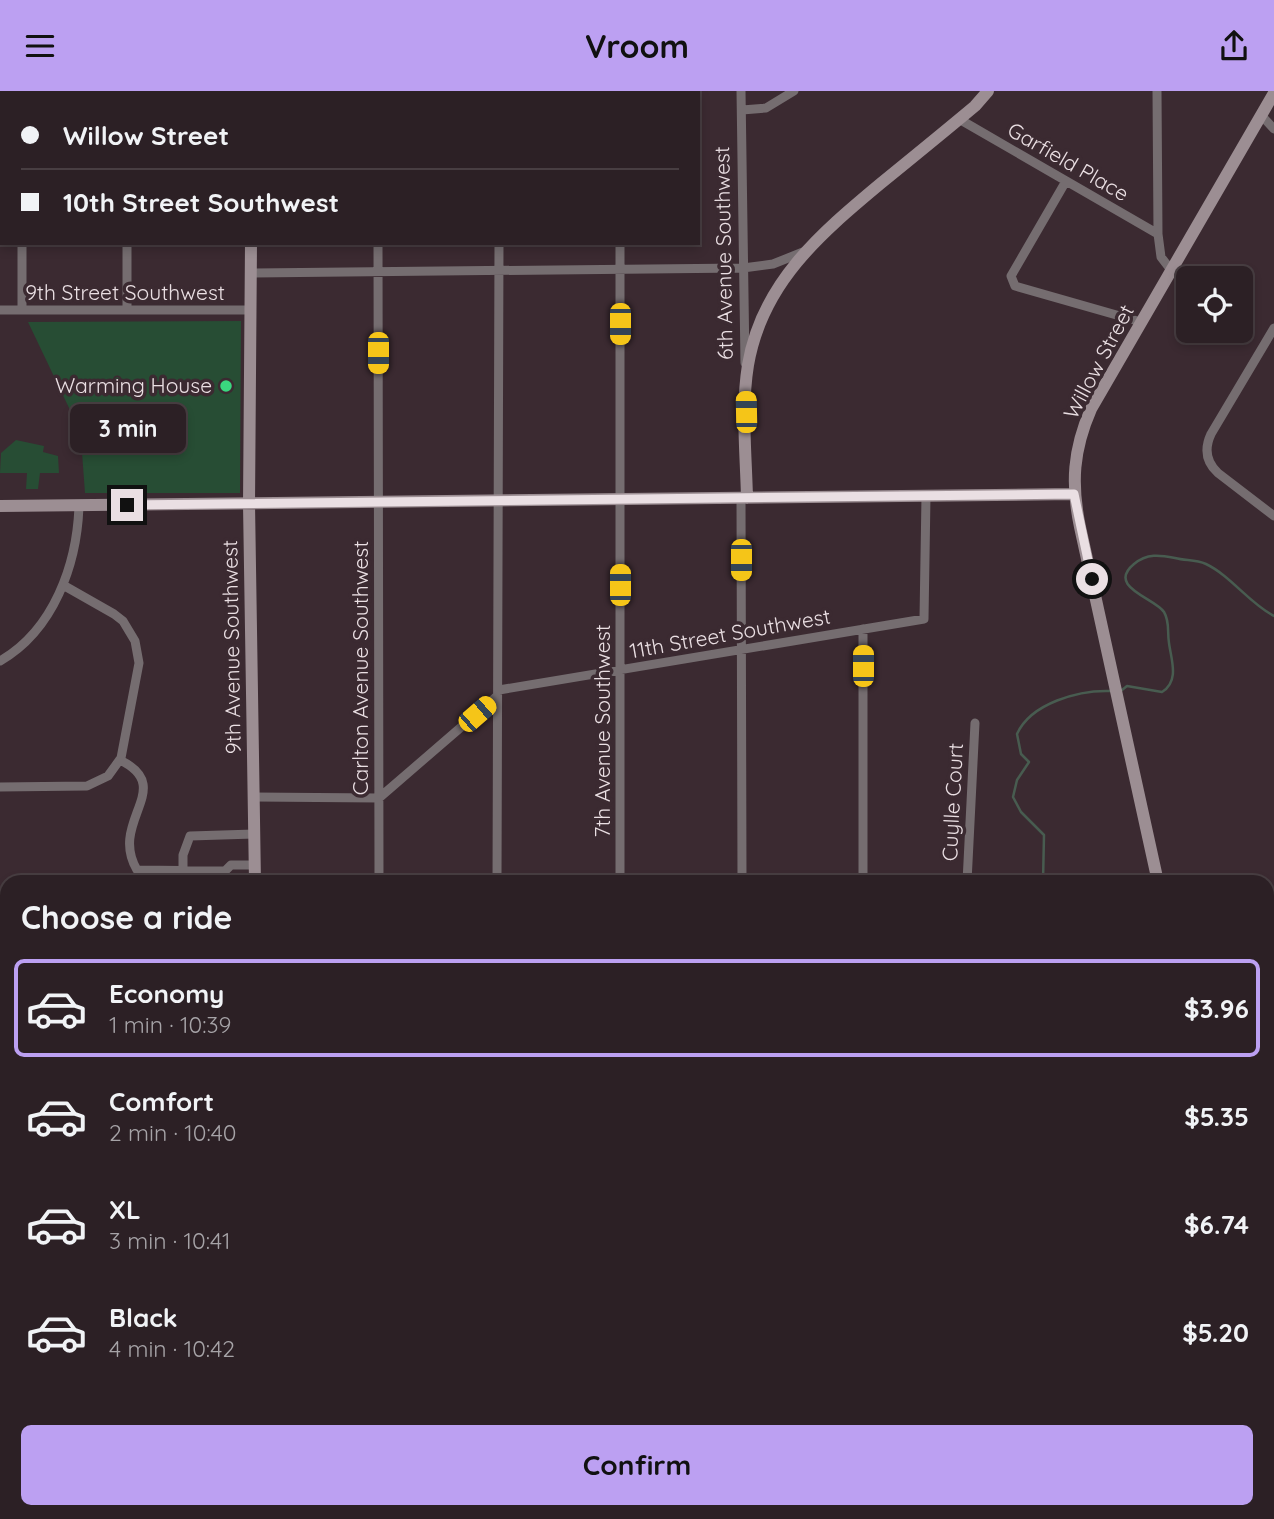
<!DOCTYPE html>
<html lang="en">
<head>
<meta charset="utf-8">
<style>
	:root { --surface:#2c2025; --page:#382d32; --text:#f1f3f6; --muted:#a6a3a7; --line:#483e42; --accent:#bca0f2 }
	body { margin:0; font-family:Quicksand,sans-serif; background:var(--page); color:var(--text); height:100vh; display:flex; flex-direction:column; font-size:26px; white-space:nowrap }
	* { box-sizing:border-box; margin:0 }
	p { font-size:23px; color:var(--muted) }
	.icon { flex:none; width:38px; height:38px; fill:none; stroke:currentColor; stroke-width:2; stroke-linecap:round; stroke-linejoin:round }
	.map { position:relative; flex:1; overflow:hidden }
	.drawer { position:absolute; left:0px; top:784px; width:1274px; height:644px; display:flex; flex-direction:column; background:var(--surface); border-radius:21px 21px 0 0; box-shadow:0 4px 10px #0003,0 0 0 2px var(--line) }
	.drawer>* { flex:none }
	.top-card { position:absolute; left:0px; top:0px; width:700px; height:154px; box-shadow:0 4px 10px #0003,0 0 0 2px var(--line); display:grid; align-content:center; height:154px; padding:0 21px; background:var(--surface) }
	.controls { position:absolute; left:1176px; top:175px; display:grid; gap:14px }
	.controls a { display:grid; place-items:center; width:77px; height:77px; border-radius:10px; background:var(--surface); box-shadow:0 4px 10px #0003,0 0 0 2px var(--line); font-size:35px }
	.end { position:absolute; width:32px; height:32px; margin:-16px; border:9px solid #eadfe3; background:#111; box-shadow:0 0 0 4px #111 }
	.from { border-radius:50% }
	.bubble { position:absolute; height:49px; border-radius:10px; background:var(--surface); box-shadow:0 4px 10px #0003,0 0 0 2px var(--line); font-size:23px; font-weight:700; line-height:49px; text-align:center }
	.car { position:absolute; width:21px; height:42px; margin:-21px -10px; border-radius:9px; box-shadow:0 0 5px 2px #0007; background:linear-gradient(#f5c518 24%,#345 0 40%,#f5c518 0 76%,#345 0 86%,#f5c518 0) }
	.top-card b { display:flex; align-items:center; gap:24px; height:66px; font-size:26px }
	.top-card b+b { border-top:2px solid var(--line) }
	.top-card i { width:18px; height:18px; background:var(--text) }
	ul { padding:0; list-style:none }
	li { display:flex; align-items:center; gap:21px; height:98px; margin:0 14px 10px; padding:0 7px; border:4px solid transparent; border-radius:10px }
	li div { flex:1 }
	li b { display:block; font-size:26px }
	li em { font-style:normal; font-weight:700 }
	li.on { border-color:var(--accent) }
	li>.icon { width:63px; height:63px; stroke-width:1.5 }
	h2 { padding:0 21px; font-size:32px; line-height:84px }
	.cta { display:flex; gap:14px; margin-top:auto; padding:14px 21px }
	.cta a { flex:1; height:80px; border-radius:10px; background:var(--accent); color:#111; font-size:28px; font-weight:700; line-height:80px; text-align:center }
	header { display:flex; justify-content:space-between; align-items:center; height:91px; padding:0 21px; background:var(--accent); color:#111; font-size:32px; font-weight:700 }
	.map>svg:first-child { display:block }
	.green { fill:#274d34 }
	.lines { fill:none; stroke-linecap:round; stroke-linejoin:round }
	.stream { stroke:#485c50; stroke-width:2.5 }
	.street { stroke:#756d70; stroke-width:9 }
	.secondary { stroke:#9c8e93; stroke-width:12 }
	.route { stroke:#eadfe3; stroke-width:9 }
	.poi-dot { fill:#3ad77f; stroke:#3b2a31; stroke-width:2.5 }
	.labels { text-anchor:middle; stroke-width:7; stroke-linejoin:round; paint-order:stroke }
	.street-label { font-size:21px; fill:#eadfe3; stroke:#3b2a31 }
	.poi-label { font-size:21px; fill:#eadfe3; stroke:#3b2a31; text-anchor:end }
</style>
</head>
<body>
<header><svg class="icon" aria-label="menu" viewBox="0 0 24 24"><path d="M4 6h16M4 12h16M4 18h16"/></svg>Vroom<svg class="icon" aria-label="share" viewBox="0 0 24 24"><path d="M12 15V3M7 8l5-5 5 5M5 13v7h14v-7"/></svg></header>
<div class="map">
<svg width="1274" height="1428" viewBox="0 0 1274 1428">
	<rect width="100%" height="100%" fill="#3b2a31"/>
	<!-- green -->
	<path class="green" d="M241 230 240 402H85L81 348 77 347 70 319 28 231Z
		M16 349 44 355 43 361 58 365 59 382H40L38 398H26L27 382H0L1 362Z
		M1267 1361 1274 1364V1428H1180V1421H1267Z
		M741 1421H899V1428H843L842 1422 835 1428H745Z"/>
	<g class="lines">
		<!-- stream -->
		<path class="stream" d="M1122 599 1127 595 1162 601C1180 590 1171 568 1169 552 1167 540 1170 531 1164 521 1155 507 1106 496 1134 473 1147 462 1160 464 1175 467 1186 470 1195 468 1206 473 1231 485 1249 512 1274 525
			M1043 791 1044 744 1021 721 1013 706 1017 689 1029 671 1021 663 1017 643C1031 612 1079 599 1110 600
			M490 1428 491 1421"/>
		<!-- street -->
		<path class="street" d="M21 0V2
			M127 0V2
			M377 0V2
			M499 0V2
			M620 0V2
			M741 0 745 272
			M1157 0 1158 143 1161 166 1171 179
			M742 19 766 17 794 0
			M1261 24 1274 38
			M959 28 1158 143
			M1066 90 1011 185 1015 195 1141 231
			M22 152V219
			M127 152V219
			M378 152 379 791
			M620 152V791
			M251 182 743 177 773 173 803 161
			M0 219H250
			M1274 237 1211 343C1204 358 1206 371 1218 382L1274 425
			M741 407 742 791
			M863 538V791
			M0 570C54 539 77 473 79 415
			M499 599 924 528 926 405
			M120 669C177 697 108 730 137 779L225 780 231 774H255
			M0 696 87 695 108 685 121 667 139 572 135 550 123 530 114 523 63 494
			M254 706 379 707 496 606
			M183 780V764L190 745 254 743
			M497 791 499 152
			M967 791 975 632
			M0 807H7
			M0 961 7 960
			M1267 1135 1274 1142
			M0 1144H7
			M1267 1233 1273 1248 1270 1272
			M0 1335H7"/>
		<!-- secondary -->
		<path class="secondary" d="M251 2V0
			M251 152 249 413 255 791
			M747 407C746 363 741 317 748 274 762 192 820 143 880 93 912 67 944 41 975 15L988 0
			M0 415 1074 403
			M1158 791 1080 436C1071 393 1073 359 1091 318L1274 2
			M1267 960 1274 967
			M255 1421V1428
			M1169 1428V1421"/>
	</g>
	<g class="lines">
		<!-- route -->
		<path class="route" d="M127 414 1074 403 1092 488"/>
	</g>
	<!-- markers -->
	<circle class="poi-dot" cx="226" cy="295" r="7"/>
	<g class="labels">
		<!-- street labels -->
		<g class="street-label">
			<text transform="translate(1068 71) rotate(30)" y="7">Garfield Place</text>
			<text transform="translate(724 162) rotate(-91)" y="7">6th Avenue Southwest</text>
			<text x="125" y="209">9th Street Southwest</text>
			<text transform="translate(1099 271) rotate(-62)" y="7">Willow Street</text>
			<text transform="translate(730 543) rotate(-10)" y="7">11th Street Southwest</text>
			<text transform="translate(232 556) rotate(-91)" y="7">9th Avenue Southwest</text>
			<text transform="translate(361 577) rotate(-90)" y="7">Carlton Avenue Southwest</text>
			<text transform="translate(603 640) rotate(-90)" y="7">7th Avenue Southwest</text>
			<text transform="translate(953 711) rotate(-87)" y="7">Cuylle Court</text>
		</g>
		<!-- poi labels -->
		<g class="poi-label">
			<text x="212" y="302">Warming House</text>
		</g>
	</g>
</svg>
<div class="controls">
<a><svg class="icon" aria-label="locate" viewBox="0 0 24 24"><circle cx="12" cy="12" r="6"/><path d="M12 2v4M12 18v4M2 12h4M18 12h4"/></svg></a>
</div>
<i class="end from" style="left:1092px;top:488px"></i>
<i class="end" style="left:127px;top:414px"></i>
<div class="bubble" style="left:70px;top:313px;width:116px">3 min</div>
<i class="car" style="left:620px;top:233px;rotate:180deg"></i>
<i class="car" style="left:378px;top:262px;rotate:180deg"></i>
<i class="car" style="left:746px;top:321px;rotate:359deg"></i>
<i class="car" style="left:741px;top:469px;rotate:180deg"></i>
<i class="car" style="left:620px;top:494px;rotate:0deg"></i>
<i class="car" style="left:863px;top:575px;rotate:0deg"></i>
<i class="car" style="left:477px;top:623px;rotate:49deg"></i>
<div class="top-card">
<b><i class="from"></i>Willow Street</b>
<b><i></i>10th Street Southwest</b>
</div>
<section class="drawer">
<h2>Choose a ride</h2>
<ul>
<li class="on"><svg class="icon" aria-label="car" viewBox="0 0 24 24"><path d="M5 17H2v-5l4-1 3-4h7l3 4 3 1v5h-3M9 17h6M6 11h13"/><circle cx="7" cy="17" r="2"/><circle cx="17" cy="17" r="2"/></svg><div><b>Economy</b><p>1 min · 10:39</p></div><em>$3.96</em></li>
<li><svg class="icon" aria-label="car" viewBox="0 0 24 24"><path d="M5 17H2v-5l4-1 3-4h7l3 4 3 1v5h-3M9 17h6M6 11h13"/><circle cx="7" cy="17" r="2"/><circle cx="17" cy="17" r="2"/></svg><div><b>Comfort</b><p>2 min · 10:40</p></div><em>$5.35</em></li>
<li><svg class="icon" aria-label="car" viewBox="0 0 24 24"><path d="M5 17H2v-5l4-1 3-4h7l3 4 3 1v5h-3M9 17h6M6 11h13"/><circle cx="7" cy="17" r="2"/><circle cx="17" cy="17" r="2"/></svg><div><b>XL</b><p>3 min · 10:41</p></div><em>$6.74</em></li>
<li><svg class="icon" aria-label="car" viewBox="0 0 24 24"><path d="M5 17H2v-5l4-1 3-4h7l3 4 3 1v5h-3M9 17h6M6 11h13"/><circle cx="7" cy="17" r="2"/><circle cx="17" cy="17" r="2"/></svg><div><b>Black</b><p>4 min · 10:42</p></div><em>$5.20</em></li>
</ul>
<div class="cta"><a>Confirm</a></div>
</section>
</div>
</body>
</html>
